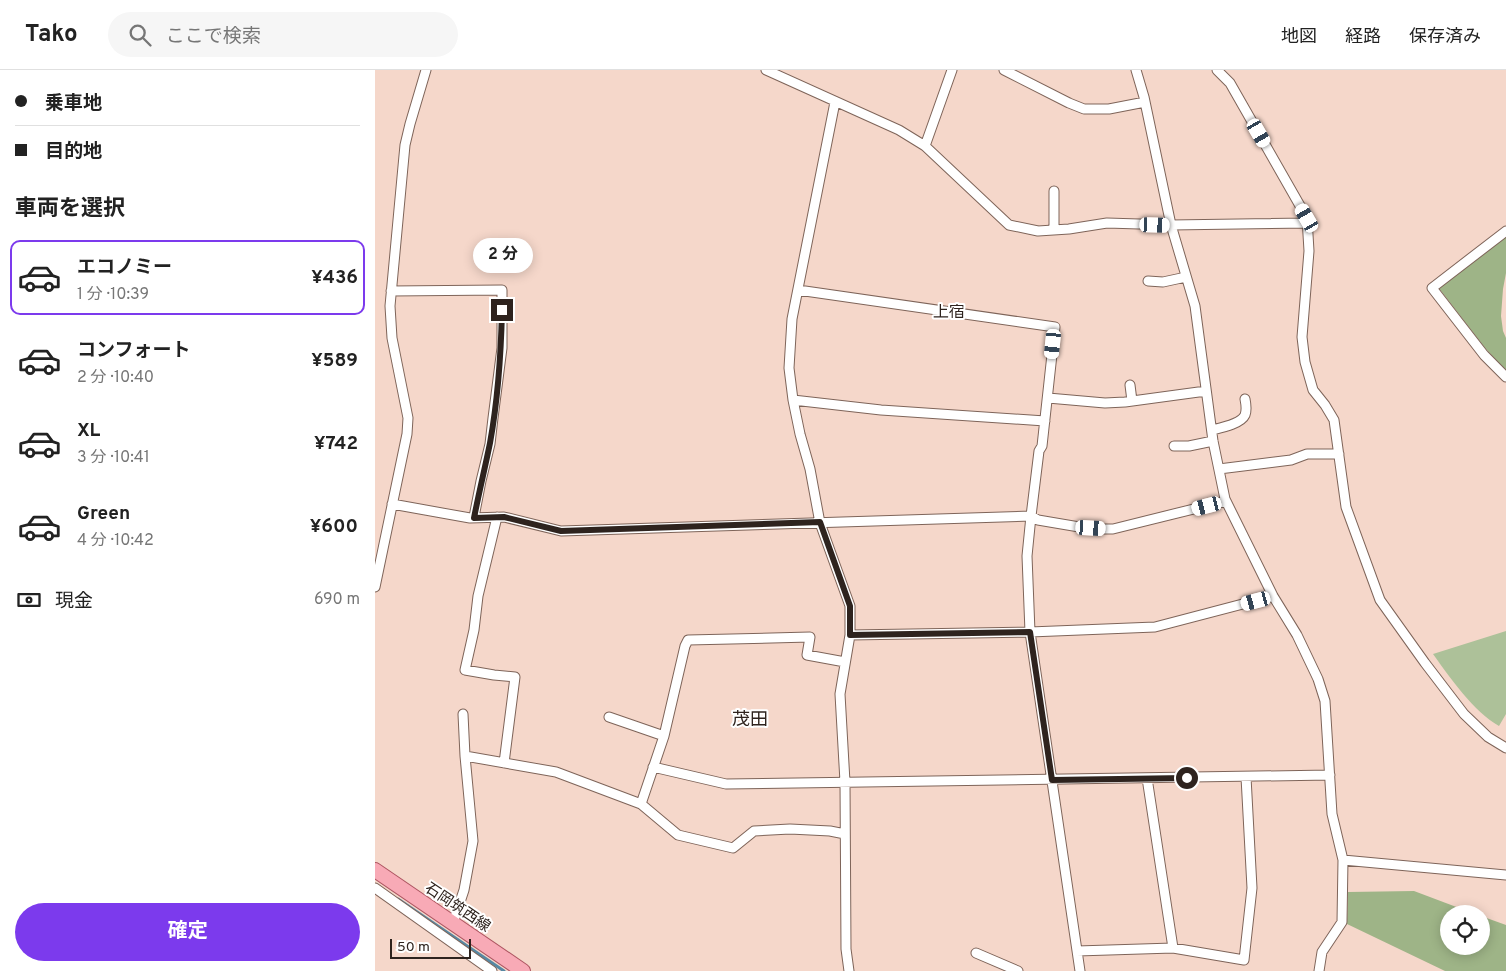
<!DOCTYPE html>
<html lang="ja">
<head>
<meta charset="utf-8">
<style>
	:root { --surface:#fff; --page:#f6f6f6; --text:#222; --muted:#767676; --line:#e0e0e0; --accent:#7c3aed }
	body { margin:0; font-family:Overpass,"Noto Sans JP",sans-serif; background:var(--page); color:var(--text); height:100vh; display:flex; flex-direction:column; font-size:19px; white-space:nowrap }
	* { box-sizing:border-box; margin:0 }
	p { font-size:16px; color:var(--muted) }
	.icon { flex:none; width:28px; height:28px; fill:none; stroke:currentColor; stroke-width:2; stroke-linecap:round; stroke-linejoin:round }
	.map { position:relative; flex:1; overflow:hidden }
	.sheet { display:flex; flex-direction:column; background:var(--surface); width:375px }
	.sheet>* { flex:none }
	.hud { display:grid; align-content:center; height:110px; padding:0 15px; background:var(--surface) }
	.controls { position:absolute; left:1065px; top:835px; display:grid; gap:10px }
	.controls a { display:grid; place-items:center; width:50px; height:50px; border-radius:50%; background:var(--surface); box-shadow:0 2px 12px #0003; font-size:25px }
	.scale { position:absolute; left:15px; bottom:12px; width:81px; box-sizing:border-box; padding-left:5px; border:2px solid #2e231e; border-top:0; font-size:14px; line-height:18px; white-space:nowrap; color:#2e231e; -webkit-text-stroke:4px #fff; paint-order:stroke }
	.end { position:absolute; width:22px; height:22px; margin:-11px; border:6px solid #2e231e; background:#fff; box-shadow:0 0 0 2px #fff }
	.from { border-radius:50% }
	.bubble { position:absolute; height:35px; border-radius:18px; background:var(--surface); box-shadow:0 2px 12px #0003; font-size:16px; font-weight:700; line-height:35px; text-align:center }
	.car { position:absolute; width:15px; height:30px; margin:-15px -8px; border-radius:6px; box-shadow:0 0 4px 1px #0007; background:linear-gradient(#fff 24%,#345 0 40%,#fff 0 76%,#345 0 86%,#fff 0) }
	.hud b { display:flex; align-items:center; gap:18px; height:48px; font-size:19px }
	.hud b+b { border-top:1px solid var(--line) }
	.hud i { width:12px; height:12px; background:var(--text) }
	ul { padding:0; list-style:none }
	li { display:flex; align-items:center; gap:15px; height:75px; margin:0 10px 8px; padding:0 5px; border:2px solid transparent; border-radius:10px }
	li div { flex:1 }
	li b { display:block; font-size:19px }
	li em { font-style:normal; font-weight:700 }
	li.selected { border-color:var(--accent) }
	li>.icon { width:45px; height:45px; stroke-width:1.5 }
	h2 { padding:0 15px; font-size:22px; line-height:60px }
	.pay { display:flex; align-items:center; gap:12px; height:55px; padding:0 15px; font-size:19px }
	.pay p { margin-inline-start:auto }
	.cta { display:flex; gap:10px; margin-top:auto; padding:10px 15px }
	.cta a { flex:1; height:58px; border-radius:30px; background:var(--accent); color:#fff; font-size:20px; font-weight:700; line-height:58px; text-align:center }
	header { display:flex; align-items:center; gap:30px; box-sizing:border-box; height:70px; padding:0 25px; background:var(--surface); border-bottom:1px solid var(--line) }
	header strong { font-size:24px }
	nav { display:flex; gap:28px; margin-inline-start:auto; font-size:18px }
	.search { width:350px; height:45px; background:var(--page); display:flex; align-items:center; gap:12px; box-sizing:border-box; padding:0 18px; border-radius:28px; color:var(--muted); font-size:19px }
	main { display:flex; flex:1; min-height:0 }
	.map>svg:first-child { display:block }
	.green { fill:#adc199 }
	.forest { fill:#9eb487 }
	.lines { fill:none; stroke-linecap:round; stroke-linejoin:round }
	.stream { stroke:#5688a3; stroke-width:3 }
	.street-casing { stroke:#7e6459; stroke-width:11 }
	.primary-casing { stroke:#ae5662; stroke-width:16 }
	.street { stroke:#fff; stroke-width:9 }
	.primary { stroke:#f8aab6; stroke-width:14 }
	.route { stroke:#2e231e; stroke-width:6 }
	.labels { text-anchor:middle; stroke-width:4; stroke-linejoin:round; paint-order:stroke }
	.street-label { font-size:15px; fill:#2e231e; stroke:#fff }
	.neighbourhood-label { font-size:16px; fill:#2e231e; stroke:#fff }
	.quarter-label { font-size:18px; fill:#2e231e; stroke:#fff }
</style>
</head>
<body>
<header>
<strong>Tako</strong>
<div class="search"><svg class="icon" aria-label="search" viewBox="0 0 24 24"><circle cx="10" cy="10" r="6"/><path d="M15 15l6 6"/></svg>ここで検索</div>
<nav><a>地図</a><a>経路</a><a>保存済み</a></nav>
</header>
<main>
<section class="sheet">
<div class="hud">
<b><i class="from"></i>乗車地</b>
<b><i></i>目的地</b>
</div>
<h2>車両を選択</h2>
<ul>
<li class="selected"><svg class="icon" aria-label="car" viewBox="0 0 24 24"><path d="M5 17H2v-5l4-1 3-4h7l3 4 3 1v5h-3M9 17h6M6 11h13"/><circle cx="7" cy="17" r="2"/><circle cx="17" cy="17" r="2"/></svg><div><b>エコノミー</b><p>1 分 · 10:39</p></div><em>¥436</em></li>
<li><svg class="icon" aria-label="car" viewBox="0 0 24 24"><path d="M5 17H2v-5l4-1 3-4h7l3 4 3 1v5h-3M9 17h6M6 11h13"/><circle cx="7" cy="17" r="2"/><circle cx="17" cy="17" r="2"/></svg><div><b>コンフォート</b><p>2 分 · 10:40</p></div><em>¥589</em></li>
<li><svg class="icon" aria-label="car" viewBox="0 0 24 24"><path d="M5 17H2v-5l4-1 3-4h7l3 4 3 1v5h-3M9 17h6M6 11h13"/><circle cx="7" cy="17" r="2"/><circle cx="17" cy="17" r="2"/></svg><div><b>XL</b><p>3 分 · 10:41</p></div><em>¥742</em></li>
<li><svg class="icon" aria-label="car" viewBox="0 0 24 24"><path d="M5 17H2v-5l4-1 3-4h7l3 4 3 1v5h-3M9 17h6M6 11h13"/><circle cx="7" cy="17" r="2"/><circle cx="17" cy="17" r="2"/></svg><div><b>Green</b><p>4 分 · 10:42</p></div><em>¥600</em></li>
</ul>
<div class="pay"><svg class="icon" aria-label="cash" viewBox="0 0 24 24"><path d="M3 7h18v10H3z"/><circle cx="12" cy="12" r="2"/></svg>現金<p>690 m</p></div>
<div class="cta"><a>確定</a></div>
</section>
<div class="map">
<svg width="1131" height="901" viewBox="0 0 1131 901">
	<rect width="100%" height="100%" fill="#f5d7ca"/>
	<!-- green -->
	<path class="green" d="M1131 561V644L1124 656C1098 641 1076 609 1058 584Z"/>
	<!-- forest -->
	<path class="forest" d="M1131 164V203L1128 219 1126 246 1128 261 1131 268V301L1110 278 1063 217Z
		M1039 821 1100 844H1074V876H1106V846L1131 855V901H1070L972 854 973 822Z"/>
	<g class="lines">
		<!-- stream -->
		<path class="stream" d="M23 829 129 901"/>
		<defs>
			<path id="street" d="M391 0 524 60 550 76 634 155 663 161 694 159 732 153 796 155 933 153
				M629 0 694 33 709 39H734L770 32
				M761 0 769 27 796 155 820 236 838 371 850 429 898 526 922 565 943 609 950 631 957 744 968 790 967 852 947 882 944 901
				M842 0 855 13 932 148 934 181 927 267 930 292 938 320 950 335 959 350 971 437 1005 530 1050 593 1089 644 1113 667 1131 678
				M460 32 417 249 414 298 418 330 425 364 435 399 445 453 475 536V565L465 624 470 712 471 879 474 901
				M550 76 577 0
				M679 121V160
				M1131 161 1057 218 1109 285 1131 307
				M773 211 788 212 811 207
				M423 220 680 257 667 376 664 381 656 446 652 486 655 562 705 901
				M16 221 127 220V278L118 348 115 374 106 411 99 447
				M755 315 757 331
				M673 328 730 333 750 332 831 321
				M418 330 506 340 670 351
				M837 360C845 358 866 354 870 345 872 340 871 334 870 329
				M799 376H814L838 371
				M844 399 916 390 932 384H964
				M17 434 95 448 129 447 186 461 656 446 663 450 716 459H738L851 431
				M122 447 103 526 99 560 90 600 119 605 140 607 129 693
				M0 517 32 364 33 348 17 268 15 236 30 75 35 54 51 0
				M475 565 655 562 780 557 898 526
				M234 647 289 666
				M90 686 181 702 266 734 303 765 358 778 379 761 415 759 455 761 470 764
				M278 697 351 714 955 705
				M772 708 798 878
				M266 734 289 666 310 576 313 570 435 567 432 585 470 592
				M968 790 1131 805
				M0 818 117 901
				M78 853 89 820 98 771 90 686 88 644
				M702 881 798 878 869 890 877 818 871 707
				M601 883 643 901"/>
			<path id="primary" d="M0 800 148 901"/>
		</defs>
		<!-- street casing -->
		<use href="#street" class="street-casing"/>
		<!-- primary casing -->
		<use href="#primary" class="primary-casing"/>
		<!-- street -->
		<use href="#street" class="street"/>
		<!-- primary -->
		<use href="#primary" class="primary"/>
	</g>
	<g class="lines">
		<!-- route -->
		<path class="route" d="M127 240C126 284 123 329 115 373 110 398 104 422 99 448L129 447 186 461 445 452 475 536V565L655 562 677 710 812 708"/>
	</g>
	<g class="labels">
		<!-- street labels -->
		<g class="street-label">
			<text transform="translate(83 837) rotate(34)" y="5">石岡筑西線</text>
		</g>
		<!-- neighbourhood labels -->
		<g class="neighbourhood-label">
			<text x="574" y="247">上宿</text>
		</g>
		<!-- quarter labels -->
		<g class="quarter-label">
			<text x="375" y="655">茂田</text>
		</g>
	</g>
</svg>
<div class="controls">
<a><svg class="icon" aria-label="locate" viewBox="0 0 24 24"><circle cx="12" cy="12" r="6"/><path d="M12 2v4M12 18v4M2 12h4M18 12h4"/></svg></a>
</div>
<div class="scale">50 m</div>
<i class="end from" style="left:812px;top:708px"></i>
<i class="end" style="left:127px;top:240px"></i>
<div class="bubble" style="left:98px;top:168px;width:60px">2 分</div>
<i class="car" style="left:884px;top:63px;rotate:150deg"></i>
<i class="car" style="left:932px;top:148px;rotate:330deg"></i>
<i class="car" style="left:780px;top:155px;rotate:92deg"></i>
<i class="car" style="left:678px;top:274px;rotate:186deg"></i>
<i class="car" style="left:832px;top:436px;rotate:256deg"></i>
<i class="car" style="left:716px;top:458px;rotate:93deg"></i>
<i class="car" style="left:881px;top:531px;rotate:255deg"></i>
</div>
</main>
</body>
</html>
